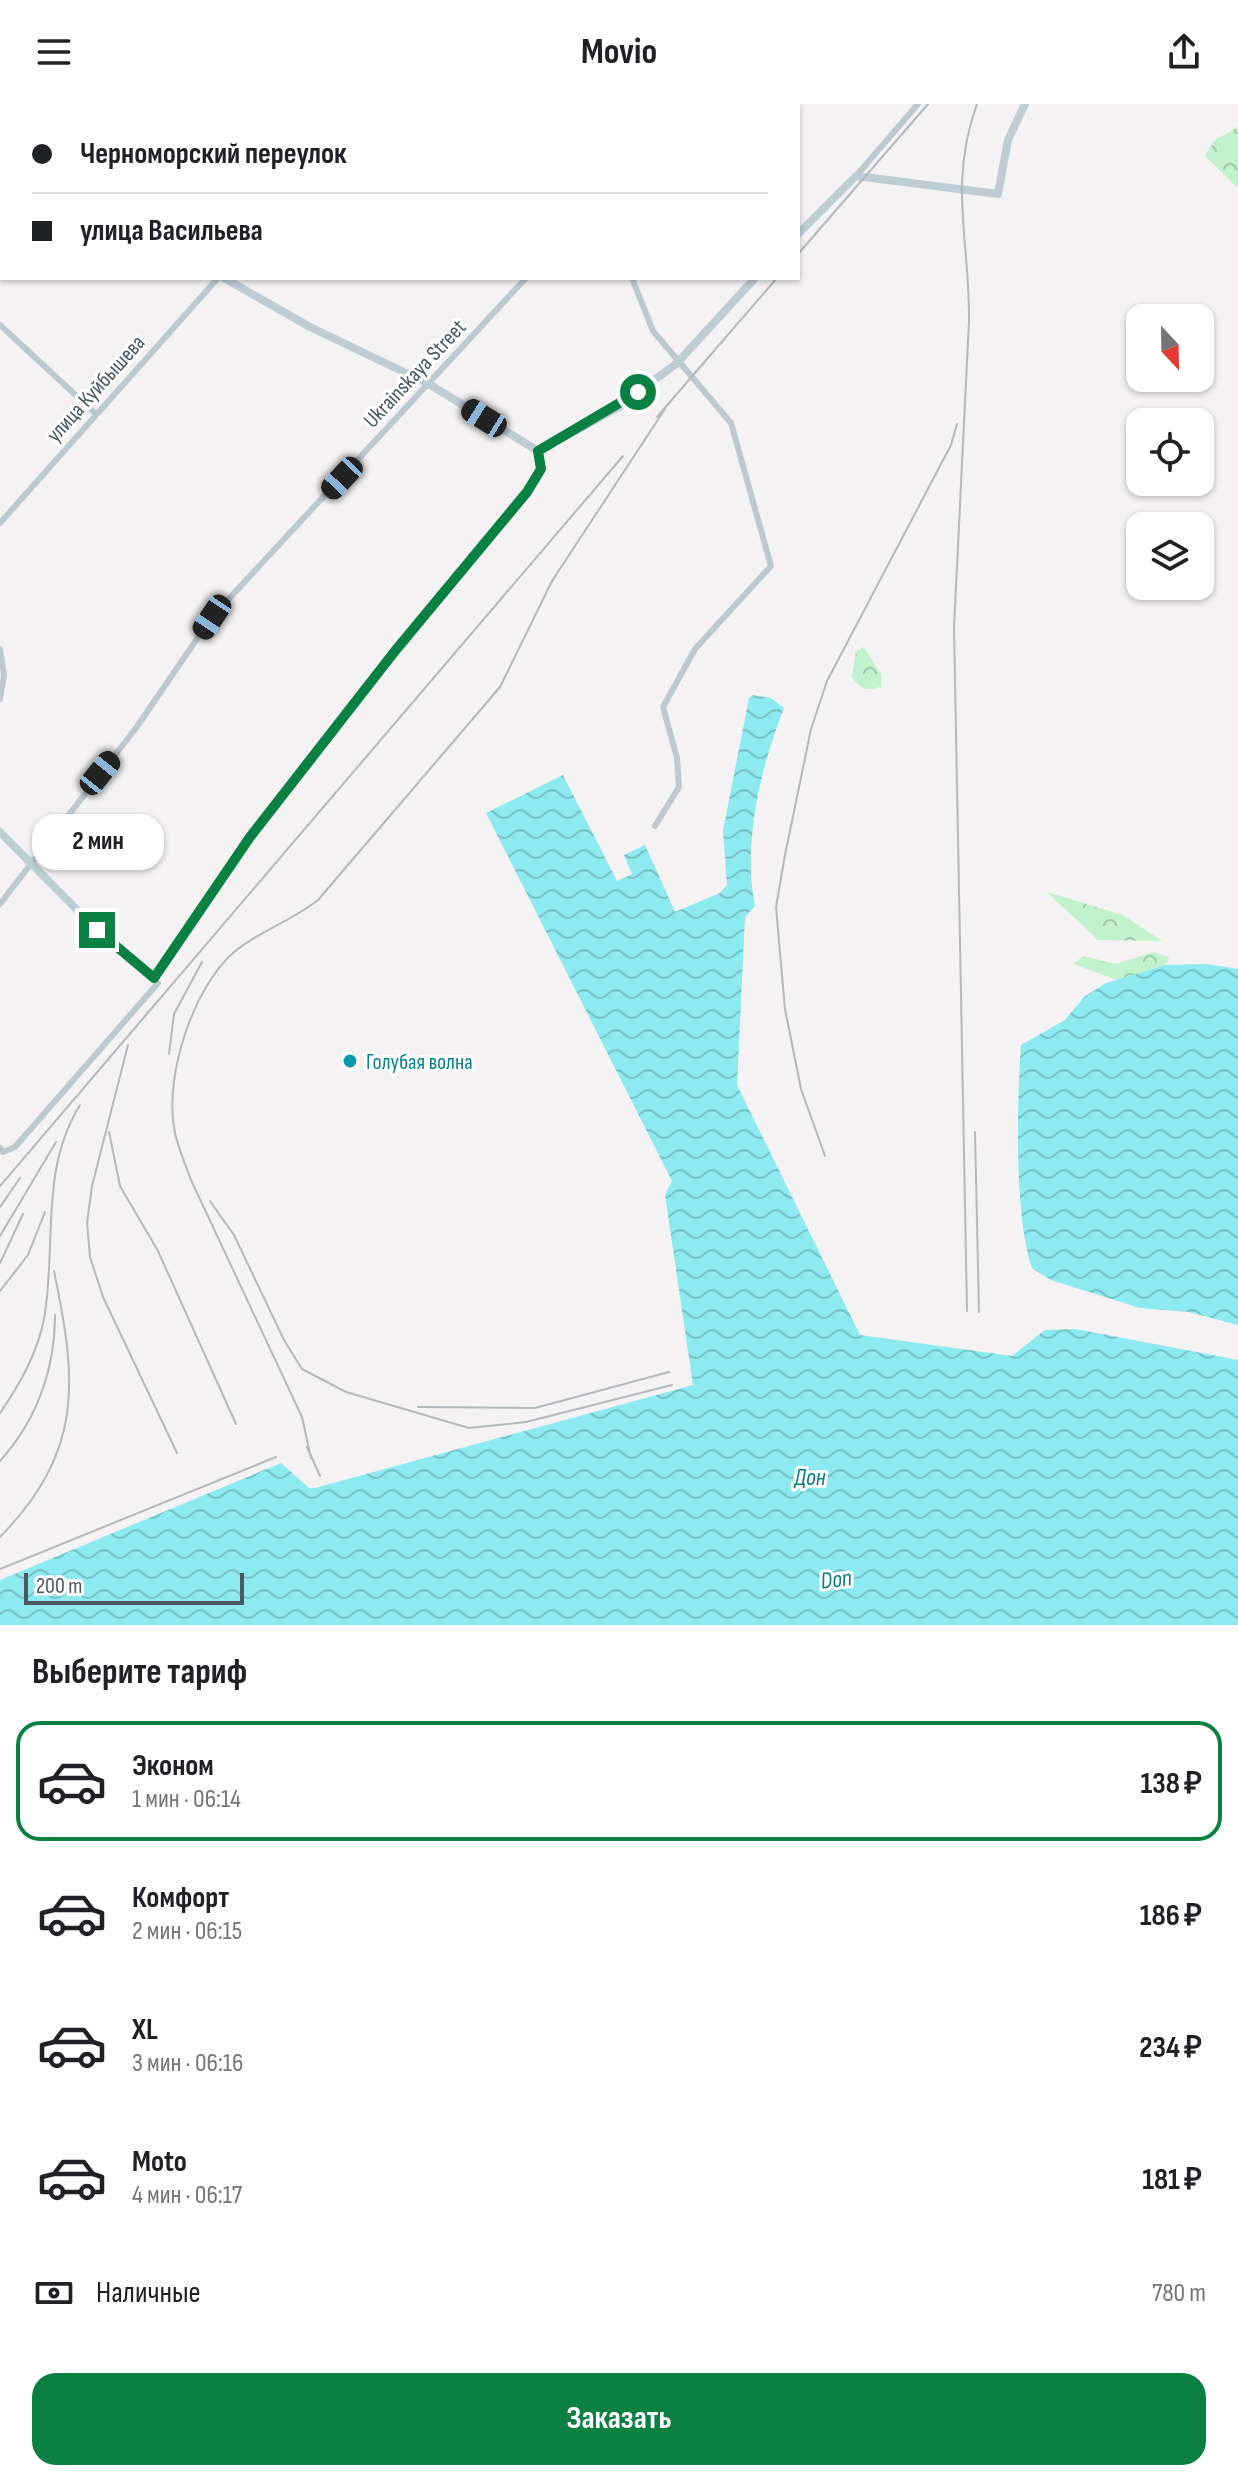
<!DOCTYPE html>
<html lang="ru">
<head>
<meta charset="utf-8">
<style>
	:root { --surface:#fff; --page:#f2f2f2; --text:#202124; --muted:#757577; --line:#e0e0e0; --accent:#0b8043 }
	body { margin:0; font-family:"Sofia Sans Condensed",sans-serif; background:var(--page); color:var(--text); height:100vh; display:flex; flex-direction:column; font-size:30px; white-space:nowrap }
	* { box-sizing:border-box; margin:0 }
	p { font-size:26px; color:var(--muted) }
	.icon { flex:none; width:44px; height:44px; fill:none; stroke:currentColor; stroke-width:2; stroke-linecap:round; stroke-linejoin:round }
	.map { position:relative; height:1521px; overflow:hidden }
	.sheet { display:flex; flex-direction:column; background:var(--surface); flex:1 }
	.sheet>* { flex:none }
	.guide { position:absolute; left:0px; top:0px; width:800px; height:176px; box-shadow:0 2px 6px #0004; display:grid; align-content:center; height:176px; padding:0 32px; background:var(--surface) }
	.needle { width:52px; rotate:158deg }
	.controls { position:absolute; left:1126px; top:200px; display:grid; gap:16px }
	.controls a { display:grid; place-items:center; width:88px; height:88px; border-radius:16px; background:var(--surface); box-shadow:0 2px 6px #0004; font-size:40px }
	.scale { position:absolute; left:24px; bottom:20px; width:220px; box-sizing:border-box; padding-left:8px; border:4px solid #495961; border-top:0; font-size:22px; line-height:28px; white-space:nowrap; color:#495961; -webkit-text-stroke:6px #fff; paint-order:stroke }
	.end { position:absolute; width:36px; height:36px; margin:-18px; border:10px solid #0b8043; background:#fff; box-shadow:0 0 0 4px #fff }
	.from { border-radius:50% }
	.bubble { position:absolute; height:56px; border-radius:24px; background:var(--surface); box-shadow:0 2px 6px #0004; font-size:26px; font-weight:700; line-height:56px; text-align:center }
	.car { position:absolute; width:24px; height:48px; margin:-24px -12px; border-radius:10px; box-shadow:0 0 6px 2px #0007; background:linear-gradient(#222 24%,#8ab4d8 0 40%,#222 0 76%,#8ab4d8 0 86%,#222 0) }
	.guide b { display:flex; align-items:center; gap:28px; height:76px; font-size:30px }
	.guide b+b { border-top:2px solid var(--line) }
	.guide i { width:20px; height:20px; background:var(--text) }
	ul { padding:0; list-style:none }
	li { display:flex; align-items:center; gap:24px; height:120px; margin:0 16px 12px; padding:0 16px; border:4px solid transparent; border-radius:24px }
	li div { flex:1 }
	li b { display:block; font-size:30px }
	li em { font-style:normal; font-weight:700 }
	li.selected { border-color:var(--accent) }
	li>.icon { width:72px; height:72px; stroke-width:1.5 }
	h2 { padding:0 32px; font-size:36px; line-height:96px }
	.pay { display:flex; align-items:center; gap:20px; height:88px; padding:0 32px; font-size:30px }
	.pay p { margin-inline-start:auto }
	.button { display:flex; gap:16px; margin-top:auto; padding:16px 32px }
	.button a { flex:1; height:92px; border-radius:24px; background:var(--accent); color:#fff; font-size:32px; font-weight:700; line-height:92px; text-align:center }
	header { display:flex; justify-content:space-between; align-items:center; height:104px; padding:0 32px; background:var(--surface); font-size:36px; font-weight:700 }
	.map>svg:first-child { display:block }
	.forest { fill:url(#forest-crowns) }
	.water { fill:url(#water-waves) }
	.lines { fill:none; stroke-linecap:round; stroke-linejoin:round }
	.street { stroke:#bdc9cf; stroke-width:6 }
	.secondary { stroke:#beccd4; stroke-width:8 }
	.rail { stroke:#b4b9bd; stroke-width:2 }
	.route { stroke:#0b8043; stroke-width:10 }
	.culture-dot { fill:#0f9aa8; stroke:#fff; stroke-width:3 }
	.labels { text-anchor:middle; stroke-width:6; stroke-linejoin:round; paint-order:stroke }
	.street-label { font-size:22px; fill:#495961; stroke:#fff }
	.culture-label { font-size:22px; fill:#0d838f; stroke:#fff; text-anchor:start }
	.water-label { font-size:24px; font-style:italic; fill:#097d84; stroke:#fff }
</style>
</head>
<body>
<header><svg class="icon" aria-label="menu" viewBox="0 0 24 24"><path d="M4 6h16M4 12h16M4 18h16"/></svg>Movio<svg class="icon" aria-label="share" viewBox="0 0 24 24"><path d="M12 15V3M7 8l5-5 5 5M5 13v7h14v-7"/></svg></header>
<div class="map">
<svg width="1238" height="1521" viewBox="0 0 1238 1521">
	<defs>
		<pattern id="forest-crowns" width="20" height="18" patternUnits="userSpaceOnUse" patternTransform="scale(2)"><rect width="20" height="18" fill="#c1f2cd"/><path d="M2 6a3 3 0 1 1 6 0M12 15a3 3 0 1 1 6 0" fill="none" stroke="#9fc7aa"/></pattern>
		<pattern id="water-waves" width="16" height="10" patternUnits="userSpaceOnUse" patternTransform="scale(2)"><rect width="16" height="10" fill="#8ceaf0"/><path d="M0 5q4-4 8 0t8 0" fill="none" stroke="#74c1c6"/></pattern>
	</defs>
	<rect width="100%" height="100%" fill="#f4f2f3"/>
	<!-- forest -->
	<path class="forest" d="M1238 23V84L1205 52 1215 36Z
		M864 543 881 570V583C866 587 861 586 852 573L856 547Z
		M1047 788 1123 811 1162 837 1098 836Z
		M1153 848 1169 853 1166 861 1117 876 1074 860 1083 852 1116 860Z"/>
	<!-- water -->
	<path class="water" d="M753 591 771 594 784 604C761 662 742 740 755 802L745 813 737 981 860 1231 1012 1252 1045 1226 1076 1225 1238 1256V1521H0V1476L281 1359 309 1384H315L693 1281 665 1091 672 1077 486 709 563 671 617 777 632 770 624 751 645 741 675 808 720 789 727 781 723 727 749 594Z
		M1207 860 1238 865V1221L1189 1208 1140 1204 1051 1176 1032 1164C1014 1111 1017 998 1021 941L1065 916 1084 893 1106 879 1166 861Z"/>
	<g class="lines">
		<!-- street -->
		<path class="street" d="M358 2 359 0
			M675 2 677 0
			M856 72 918 0
			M632 174 653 227 731 319 771 462 695 545 663 603 677 654 679 683 655 722
			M0 221 96 310
			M0 419 218 174
			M0 545 4 571 0 595
			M0 800 136 624 212 513 526 174
			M154 874 250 733 395 547 527 388 541 365 538 347
			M0 1044 3 1048 15 1043 158 879"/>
		<!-- secondary -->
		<path class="secondary" d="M24 0 26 2
			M113 2 114 0
			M0 128 2 126
			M798 130 856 72 998 90 1008 36 1025 0
			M224 174 310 223 429 280 538 347 619 303 677 259 755 174
			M0 728 97 826 154 874"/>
		<!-- rail -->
		<path class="rail" d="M798 150 928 0
			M657 313 777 174
			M128 941 92 1082 87 1119 90 1153 103 1193 177 1349
			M169 950 174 910 202 858
			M109 1028 120 1082 158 1147 236 1320
			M975 1028 979 1208
			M825 1052 801 985 785 905 776 803 785 751 811 625 827 577 951 341 957 320
			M0 1082 623 352
			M210 1097 234 1131 284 1236 302 1265 346 1288 469 1324 526 1318 672 1281
			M0 1103 20 1074
			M0 1132 56 1038
			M0 1159 23 1110
			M0 1187 28 1151 45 1108
			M967 1207 954 523 969 217C970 137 948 80 977 0
			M418 1303 535 1304 669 1268
			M0 1309C20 1280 37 1250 44 1215 57 1143 39 1067 80 1001
			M307 1343 320 1372
			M311 1354 302 1313 191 1076C185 1059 177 1042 174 1024 165 970 193 884 234 848 259 827 292 817 318 796L500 583 552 477 665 305
			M0 1357C37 1316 55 1265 55 1211
			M0 1433C84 1347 77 1277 54 1167
			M0 1465 276 1353"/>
	</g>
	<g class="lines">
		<!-- route -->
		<path class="route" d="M97 826 154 874 250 733 395 547 527 388 541 365 538 347 638 288"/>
	</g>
	<!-- markers -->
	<circle class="culture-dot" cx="350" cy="957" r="8"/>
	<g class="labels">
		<!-- street labels -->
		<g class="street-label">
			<text transform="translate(414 269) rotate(-47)" y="8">Ukrainskaya Street</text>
			<text transform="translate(95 284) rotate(-48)" y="8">улица Куйбышева</text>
		</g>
		<!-- culture labels -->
		<g class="culture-label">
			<text x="366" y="965">Голубая волна</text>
		</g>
		<!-- water labels -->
		<g class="water-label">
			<text x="810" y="1381">Дон</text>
			<text transform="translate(836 1475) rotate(-7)" y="8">Don</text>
		</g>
	</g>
</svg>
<div class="controls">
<a><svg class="needle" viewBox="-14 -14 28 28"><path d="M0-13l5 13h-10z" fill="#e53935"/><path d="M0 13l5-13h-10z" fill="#757577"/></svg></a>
<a><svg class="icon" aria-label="locate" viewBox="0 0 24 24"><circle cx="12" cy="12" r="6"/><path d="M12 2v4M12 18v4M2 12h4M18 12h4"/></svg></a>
<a><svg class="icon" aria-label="layers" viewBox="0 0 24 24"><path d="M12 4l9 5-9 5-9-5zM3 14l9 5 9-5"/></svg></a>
</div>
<div class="scale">200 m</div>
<i class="end from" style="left:638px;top:288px"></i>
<i class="end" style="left:97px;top:826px"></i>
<div class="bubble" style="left:32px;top:710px;width:132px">2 мин</div>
<i class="car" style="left:484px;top:314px;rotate:302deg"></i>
<i class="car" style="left:342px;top:374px;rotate:223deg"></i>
<i class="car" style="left:212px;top:513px;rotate:214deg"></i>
<i class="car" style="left:100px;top:669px;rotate:39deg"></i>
<div class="guide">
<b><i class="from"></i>Черноморский переулок</b>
<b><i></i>улица Васильева</b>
</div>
</div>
<section class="sheet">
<h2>Выберите тариф</h2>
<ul>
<li class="selected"><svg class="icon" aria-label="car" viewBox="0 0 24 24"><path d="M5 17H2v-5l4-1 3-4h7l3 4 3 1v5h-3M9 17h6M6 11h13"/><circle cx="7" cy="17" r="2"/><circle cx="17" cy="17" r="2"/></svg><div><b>Эконом</b><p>1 мин · 06:14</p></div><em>138 ₽</em></li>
<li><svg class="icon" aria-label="car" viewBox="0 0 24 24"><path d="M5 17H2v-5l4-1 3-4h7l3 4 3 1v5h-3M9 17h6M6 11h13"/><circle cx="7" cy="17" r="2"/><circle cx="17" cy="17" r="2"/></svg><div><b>Комфорт</b><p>2 мин · 06:15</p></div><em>186 ₽</em></li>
<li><svg class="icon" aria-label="car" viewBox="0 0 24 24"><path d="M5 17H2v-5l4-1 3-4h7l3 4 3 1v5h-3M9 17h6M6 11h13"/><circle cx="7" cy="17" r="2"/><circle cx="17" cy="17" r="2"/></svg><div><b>XL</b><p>3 мин · 06:16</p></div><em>234 ₽</em></li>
<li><svg class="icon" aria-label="car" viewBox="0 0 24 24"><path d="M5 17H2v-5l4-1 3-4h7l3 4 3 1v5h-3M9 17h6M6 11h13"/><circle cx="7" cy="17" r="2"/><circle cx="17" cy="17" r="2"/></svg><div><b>Moto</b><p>4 мин · 06:17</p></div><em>181 ₽</em></li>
</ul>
<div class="pay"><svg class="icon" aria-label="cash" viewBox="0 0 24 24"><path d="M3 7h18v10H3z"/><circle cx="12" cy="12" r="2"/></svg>Наличные<p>780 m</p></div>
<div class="button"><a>Заказать</a></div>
</section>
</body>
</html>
